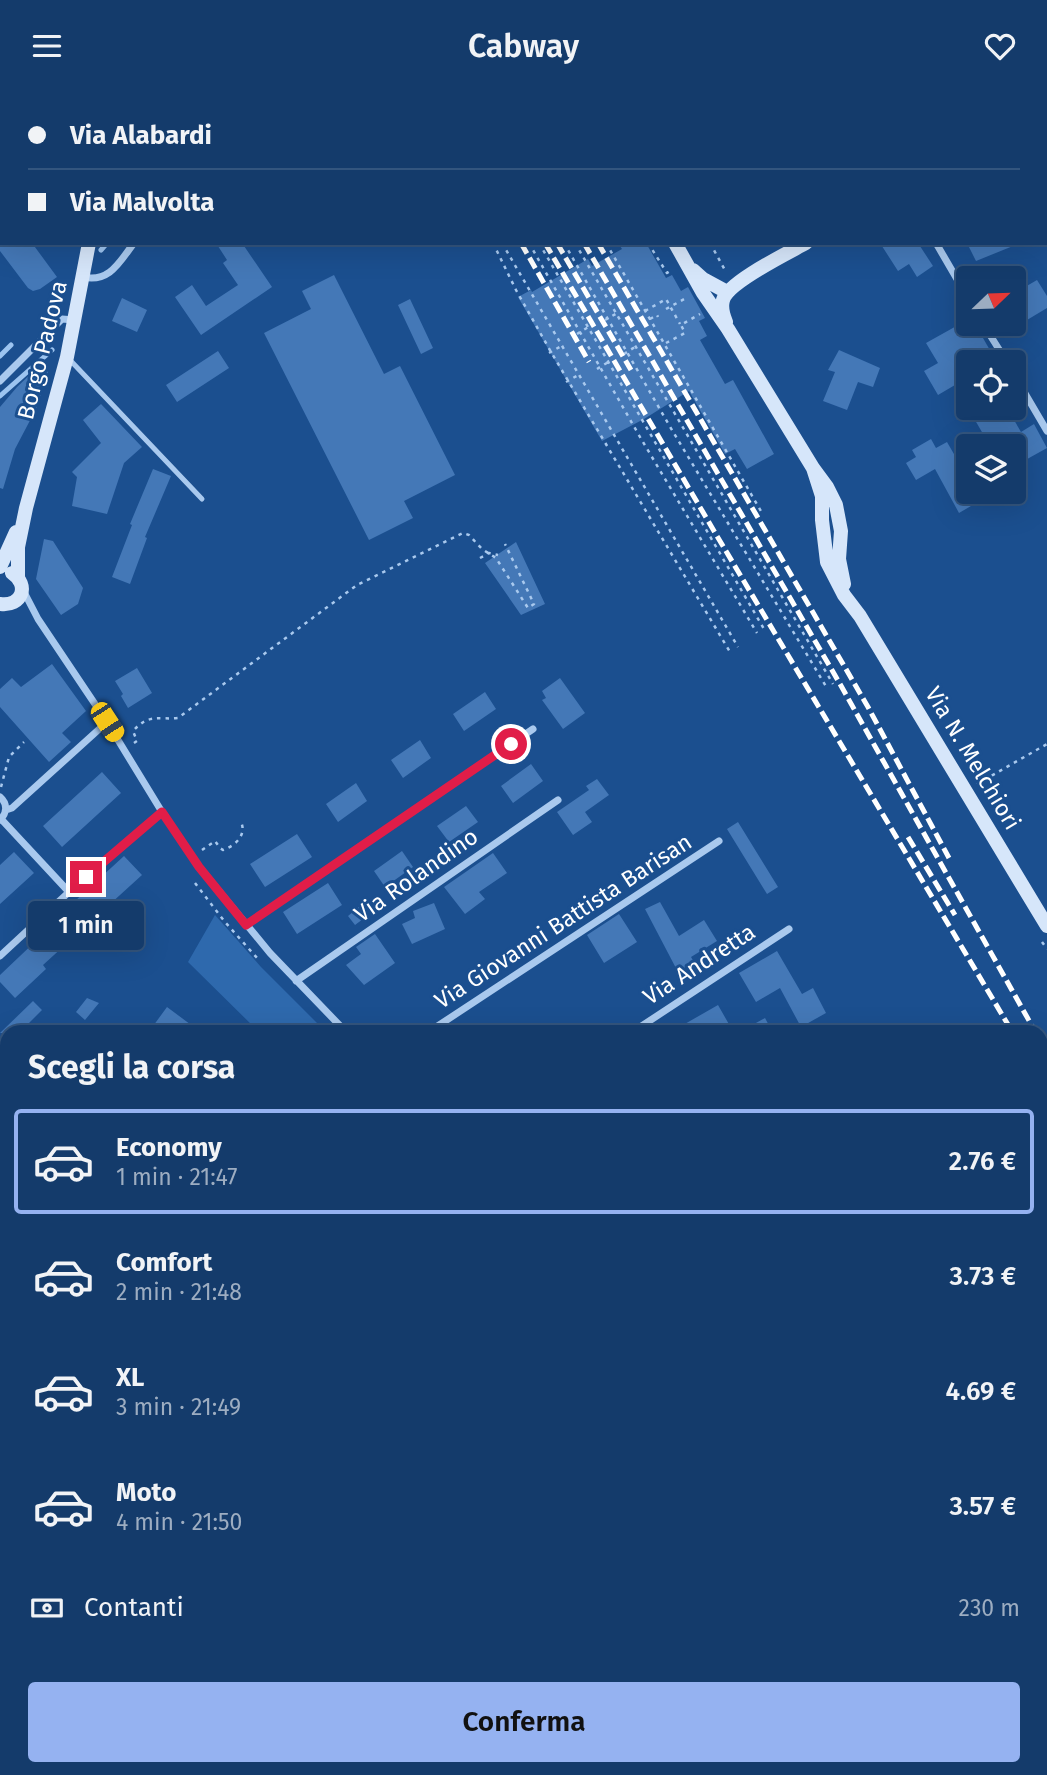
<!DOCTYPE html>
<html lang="it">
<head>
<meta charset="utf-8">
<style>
	:root { --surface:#143b6b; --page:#214673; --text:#f1f3f6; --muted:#9dadc1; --line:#33557e; --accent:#95b2f1 }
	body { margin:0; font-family:"Fira Sans",sans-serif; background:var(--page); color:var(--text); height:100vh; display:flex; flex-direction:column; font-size:26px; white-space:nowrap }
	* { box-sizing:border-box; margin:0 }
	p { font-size:23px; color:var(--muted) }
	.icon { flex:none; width:38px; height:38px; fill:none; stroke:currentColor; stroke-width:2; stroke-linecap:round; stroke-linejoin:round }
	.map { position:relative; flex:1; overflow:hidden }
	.details { position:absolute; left:0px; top:934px; width:1048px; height:751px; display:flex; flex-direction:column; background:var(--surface); border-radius:21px 21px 0 0; box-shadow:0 7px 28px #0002,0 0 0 2px var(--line) }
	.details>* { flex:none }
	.top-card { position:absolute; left:0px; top:0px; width:1048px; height:154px; box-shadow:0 7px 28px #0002,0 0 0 2px var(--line); display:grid; align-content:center; height:154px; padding:0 28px; background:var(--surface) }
	.needle { width:46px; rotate:67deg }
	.controls { position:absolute; left:956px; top:175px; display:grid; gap:14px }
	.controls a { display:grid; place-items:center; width:70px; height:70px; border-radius:7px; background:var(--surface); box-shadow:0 7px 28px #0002,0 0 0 2px var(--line); font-size:35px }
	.end { position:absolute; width:32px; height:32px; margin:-16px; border:9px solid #e11d48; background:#fff; box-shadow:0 0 0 4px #fff }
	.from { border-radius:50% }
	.bubble { position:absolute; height:49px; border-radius:7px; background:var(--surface); box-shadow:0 7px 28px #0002,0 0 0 2px var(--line); font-size:23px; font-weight:600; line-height:49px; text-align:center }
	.car { position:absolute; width:21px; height:42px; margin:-21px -10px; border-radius:9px; box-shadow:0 0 5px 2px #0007; background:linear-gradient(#f5c518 24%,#345 0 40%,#f5c518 0 76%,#345 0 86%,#f5c518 0) }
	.top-card b { display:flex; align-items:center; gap:24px; height:66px; font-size:26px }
	.top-card b+b { border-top:2px solid var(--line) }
	.top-card i { width:18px; height:18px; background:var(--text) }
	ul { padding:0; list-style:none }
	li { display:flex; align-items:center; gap:21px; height:105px; margin:0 14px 10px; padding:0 14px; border:4px solid transparent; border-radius:7px }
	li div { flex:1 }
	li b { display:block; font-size:26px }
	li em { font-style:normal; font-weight:600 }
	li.selected { border-color:var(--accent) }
	li>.icon { width:63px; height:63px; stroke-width:1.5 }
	h2 { padding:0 28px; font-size:32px; line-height:84px }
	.pay { display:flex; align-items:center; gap:18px; height:77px; padding:0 28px; font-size:26px }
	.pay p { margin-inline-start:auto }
	.button { display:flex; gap:14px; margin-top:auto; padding:14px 28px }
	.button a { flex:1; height:80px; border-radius:7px; background:var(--accent); color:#111; font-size:28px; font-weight:600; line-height:80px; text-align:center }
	header { display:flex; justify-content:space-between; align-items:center; height:91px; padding:0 28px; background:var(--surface); font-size:32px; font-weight:600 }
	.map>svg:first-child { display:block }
	.green { fill:#2e69ad }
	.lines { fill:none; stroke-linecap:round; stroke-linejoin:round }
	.stream { stroke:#9cc4f0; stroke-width:5 }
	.building { fill:#4478b7 }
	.path { stroke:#a9c9ee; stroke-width:2.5; stroke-dasharray:3.5 5; stroke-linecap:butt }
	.lane { stroke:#a9c9ee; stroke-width:5 }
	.street { stroke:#a9c9ee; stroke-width:7 }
	.secondary { stroke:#d6e6fa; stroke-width:14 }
	.rail { stroke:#fff; stroke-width:5; stroke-dasharray:12 5; stroke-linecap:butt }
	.route { stroke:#e11d48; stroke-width:9 }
	.labels { text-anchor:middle; stroke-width:6; stroke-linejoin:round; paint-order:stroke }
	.street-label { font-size:23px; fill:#fff; stroke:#1b4f8f }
</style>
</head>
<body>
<header><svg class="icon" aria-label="menu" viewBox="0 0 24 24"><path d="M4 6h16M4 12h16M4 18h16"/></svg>Cabway<svg class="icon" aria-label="heart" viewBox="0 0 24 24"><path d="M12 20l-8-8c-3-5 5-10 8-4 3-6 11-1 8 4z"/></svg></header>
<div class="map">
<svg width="1047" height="1684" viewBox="0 0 1047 1684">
	<rect width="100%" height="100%" fill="#1b4f8f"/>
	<!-- green -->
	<path class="green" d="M215 824 261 876 326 941H254L257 939 188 871Z
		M0 1009 5 1017 7 1016V1228L0 1201Z
		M0 1416 7 1426V1541L0 1546Z"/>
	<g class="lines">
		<!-- stream -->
		<path class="stream" d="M242 2 244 0
			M101 159 107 152
			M0 265 11 254
			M0 305 52 259"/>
	</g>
	<!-- building -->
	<path class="building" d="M0 152H32L57 186 40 198 33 200 28 197 0 160Z
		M216 152H242L272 196 201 244 175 206 192 194 206 215 238 194 223 172 227 169Z
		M618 152H646L666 187 672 184 681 200 688 196 705 227 699 230 707 245 700 249 725 293 733 289 774 363 747 378 735 358 725 363 689 300 644 328 602 350 518 206 531 199 532 201 588 168 592 175 622 158Z
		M880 152H918L933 175 917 186 909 173 898 180Z
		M967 152H1018V153L976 170Z
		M334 184 384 283 400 275 455 384 404 410 413 427 369 449 264 242 311 218 302 200Z
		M1037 189 1047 205V217L1027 229 1013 206V203Z
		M122 207 147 219 137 241 112 230Z
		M410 208 433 257 421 263 398 214Z
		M960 233H975L991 261 972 271H968V316L955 294 938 304 924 280 938 272 926 252Z
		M839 259 880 277 873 296 858 291 847 319 823 310 835 281 828 279Z
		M218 260 229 277 177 311 166 294Z
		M41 273 48 281 36 318 15 358 3 398 0 397V316L17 296Z
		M101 313 142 356 124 372 107 423 72 415 77 386 72 381 101 352 83 329Z
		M968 317H1007L1021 341 1034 333 1047 357 1013 376V355H990Z
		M931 348 936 357 947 351 958 370 968 364V401H995L959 422 935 378 916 389 906 372 916 366 912 359Z
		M153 378 171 385 145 446 147 447 130 493 112 486 132 434 130 433Z
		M44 448 53 450 83 497 78 513 61 524 36 488Z
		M516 451 545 513 521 524 485 472Z
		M52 573 86 620 62 642 71 651 49 671 0 616V598L12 587 21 596Z
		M137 577 152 602 128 617 121 605 123 603 115 590Z
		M560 587 585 622 563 638 542 609 546 607 542 600Z
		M485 601 496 618 464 640 453 623Z
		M420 649 431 667 403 687 391 669Z
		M531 673 543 690 513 712 501 695Z
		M102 681 121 702 62 756 43 735Z
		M597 688 609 704 585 721 592 731 573 744 557 721 589 699 586 695Z
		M356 692 367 710 338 731 326 713Z
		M466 715 478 731 449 751 437 735Z
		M738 731 778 796 767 803 727 738Z
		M297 743 312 766 265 796 250 773Z
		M402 760 413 776 385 796 374 780Z
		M14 761 34 782 0 813V774Z
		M493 762 507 782 479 801 485 808 465 823 444 796Z
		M124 765 142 784 43 874 46 878 15 907 0 891V884L40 846 38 844Z
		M328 792 342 814 297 843 283 821Z
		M660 811 679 845 704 829 717 850 691 866 694 871 678 881 645 818Z
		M434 812 445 838 412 853 402 833 415 827 413 820Z
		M360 815 367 825 355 834 348 825Z
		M619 823 637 851 604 872 587 844Z
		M375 843 395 872 364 894 346 874 361 863 356 856Z
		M777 860 802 903 813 897 826 922 801 936 780 897 756 911 739 882Z
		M87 907 99 912 85 929 76 921Z
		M33 910 42 919 19 942H0Z
		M718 914 734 942H669Z
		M167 916 202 942H148Z
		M765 927 773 942H738Z"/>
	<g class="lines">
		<!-- path -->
		<path class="path" d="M451 0 452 2
			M475 0 476 2
			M484 0 485 2
			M610 0 611 2
			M446 1V2
			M493 152 516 199 551 261 730 561
			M502 152 738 556
			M529 152 640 346 757 542
			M539 152 764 538
			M564 152 669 334 827 597
			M575 152 833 593
			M606 152 762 422
			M648 152 667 182 672 179
			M710 152 726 181
			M666 218 688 206
			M645 220 666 208 680 233
			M650 228 657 224 658 226
			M605 229 619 221
			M577 243 590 235
			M666 252 685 242 681 234 700 223
			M549 262 563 254
			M624 263 638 254
			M597 278 610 270
			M566 291 580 283
			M480 467 489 462 498 464
			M134 652 137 650 133 640C149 622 158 629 178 627L357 494 463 442 469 444 482 458 496 467 528 517 534 513 505 453
			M977 693 1047 653
			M1 696 9 666 24 651
			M202 759 215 750 220 757 223 759C235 755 247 744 241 731
			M195 792 225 831 258 868
			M1042 851 1047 858"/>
		<!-- lane -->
		<path class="lane" d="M69 268 202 408"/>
		<!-- street -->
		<path class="street" d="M1026 0 1027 2
			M270 2 272 0
			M936 152 968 207
			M83 186C110 192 120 170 134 152
			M983 233 1007 271
			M1013 282 1047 340
			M0 290 62 228 75 229
			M24 501 38 528 107 631 162 721 199 776 270 862 347 942
			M0 706C8 713 7 722 0 729
			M6 719 12 717 107 631
			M1 728 69 801
			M246 834 533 638
			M0 865 69 801 162 721
			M296 890 558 709
			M427 942 719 750
			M631 942 789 838
			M0 1279H7
			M1041 1480 1047 1478
			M933 1678V1684
			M226 1684 228 1678
			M881 1684 894 1678"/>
		<!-- secondary -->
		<path class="secondary" d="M579 0 580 2
			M115 2V0
			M1046 18H1047
			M675 152 703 202 728 238 813 377 827 396 836 414 841 440 839 468 844 493
			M693 179 703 188 727 201
			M726 231C723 224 721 216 723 209 728 191 788 162 806 152
			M813 377 822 405V429L827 471 844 504 860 525 1047 835
			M0 476 16 441
			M18 486V456L26 417 67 266 89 152
			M0 513C22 516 30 494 12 482"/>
		<!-- rail -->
		<path class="rail" d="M438 0 439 2
			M457 0 458 2
			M469 0 470 2
			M494 0 495 2
			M510 0 511 2
			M521 152 589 271
			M545 152 714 440 1013 942
			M557 152 631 279
			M584 152 840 593 1036 942
			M598 152 868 616 949 767
			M908 746 955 824
			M1041 951 1047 961
			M1041 972 1047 982
			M1041 990 1047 999"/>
	</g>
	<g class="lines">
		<!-- route -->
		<path class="route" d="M86 786 162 721 199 776 246 834 511 653"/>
	</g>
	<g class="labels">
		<!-- street labels -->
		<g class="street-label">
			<text transform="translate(42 259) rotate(-76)" y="8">Borgo Padova</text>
			<text transform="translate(973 667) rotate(59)" y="8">Via N. Melchiori</text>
			<text transform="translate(416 784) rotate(-35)" y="8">Via Rolandino</text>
			<text transform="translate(563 830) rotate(-33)" y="8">Via Giovanni Battista Barisan</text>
			<text transform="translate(699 873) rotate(-33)" y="8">Via Andretta</text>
		</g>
	</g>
</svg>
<div class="controls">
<a><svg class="needle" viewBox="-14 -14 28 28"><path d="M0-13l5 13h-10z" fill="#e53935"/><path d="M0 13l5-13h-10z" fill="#9dadc1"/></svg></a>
<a><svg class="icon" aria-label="locate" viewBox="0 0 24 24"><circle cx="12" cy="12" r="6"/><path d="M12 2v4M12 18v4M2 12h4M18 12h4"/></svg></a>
<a><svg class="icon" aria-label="layers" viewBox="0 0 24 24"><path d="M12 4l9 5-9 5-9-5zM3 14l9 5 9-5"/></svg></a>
</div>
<i class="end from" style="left:511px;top:653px"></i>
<i class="end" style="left:86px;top:786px"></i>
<div class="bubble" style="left:28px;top:810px;width:116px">1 min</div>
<i class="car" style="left:107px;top:631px;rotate:147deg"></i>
<div class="top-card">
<b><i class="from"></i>Via Alabardi</b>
<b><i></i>Via Malvolta</b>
</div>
<section class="details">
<h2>Scegli la corsa</h2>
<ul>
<li class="selected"><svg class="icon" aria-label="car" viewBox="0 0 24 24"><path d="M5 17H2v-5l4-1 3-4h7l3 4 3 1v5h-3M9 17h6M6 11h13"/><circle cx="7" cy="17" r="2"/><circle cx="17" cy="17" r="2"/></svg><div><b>Economy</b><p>1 min · 21:47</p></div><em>2.76 €</em></li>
<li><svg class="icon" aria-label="car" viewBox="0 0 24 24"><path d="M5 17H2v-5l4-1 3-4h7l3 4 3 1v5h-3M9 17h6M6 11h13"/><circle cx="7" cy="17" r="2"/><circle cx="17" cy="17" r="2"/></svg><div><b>Comfort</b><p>2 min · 21:48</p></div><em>3.73 €</em></li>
<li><svg class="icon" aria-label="car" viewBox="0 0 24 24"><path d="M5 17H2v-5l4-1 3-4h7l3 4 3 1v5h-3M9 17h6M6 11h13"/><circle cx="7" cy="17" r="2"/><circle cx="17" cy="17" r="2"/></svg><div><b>XL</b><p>3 min · 21:49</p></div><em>4.69 €</em></li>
<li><svg class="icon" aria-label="car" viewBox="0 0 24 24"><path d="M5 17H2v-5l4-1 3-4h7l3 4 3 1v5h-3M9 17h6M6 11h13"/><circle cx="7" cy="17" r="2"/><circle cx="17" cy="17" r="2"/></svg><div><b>Moto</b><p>4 min · 21:50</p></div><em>3.57 €</em></li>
</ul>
<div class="pay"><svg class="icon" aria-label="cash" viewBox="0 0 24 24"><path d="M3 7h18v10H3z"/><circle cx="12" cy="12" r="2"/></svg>Contanti<p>230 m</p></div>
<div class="button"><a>Conferma</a></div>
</section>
</div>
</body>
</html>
